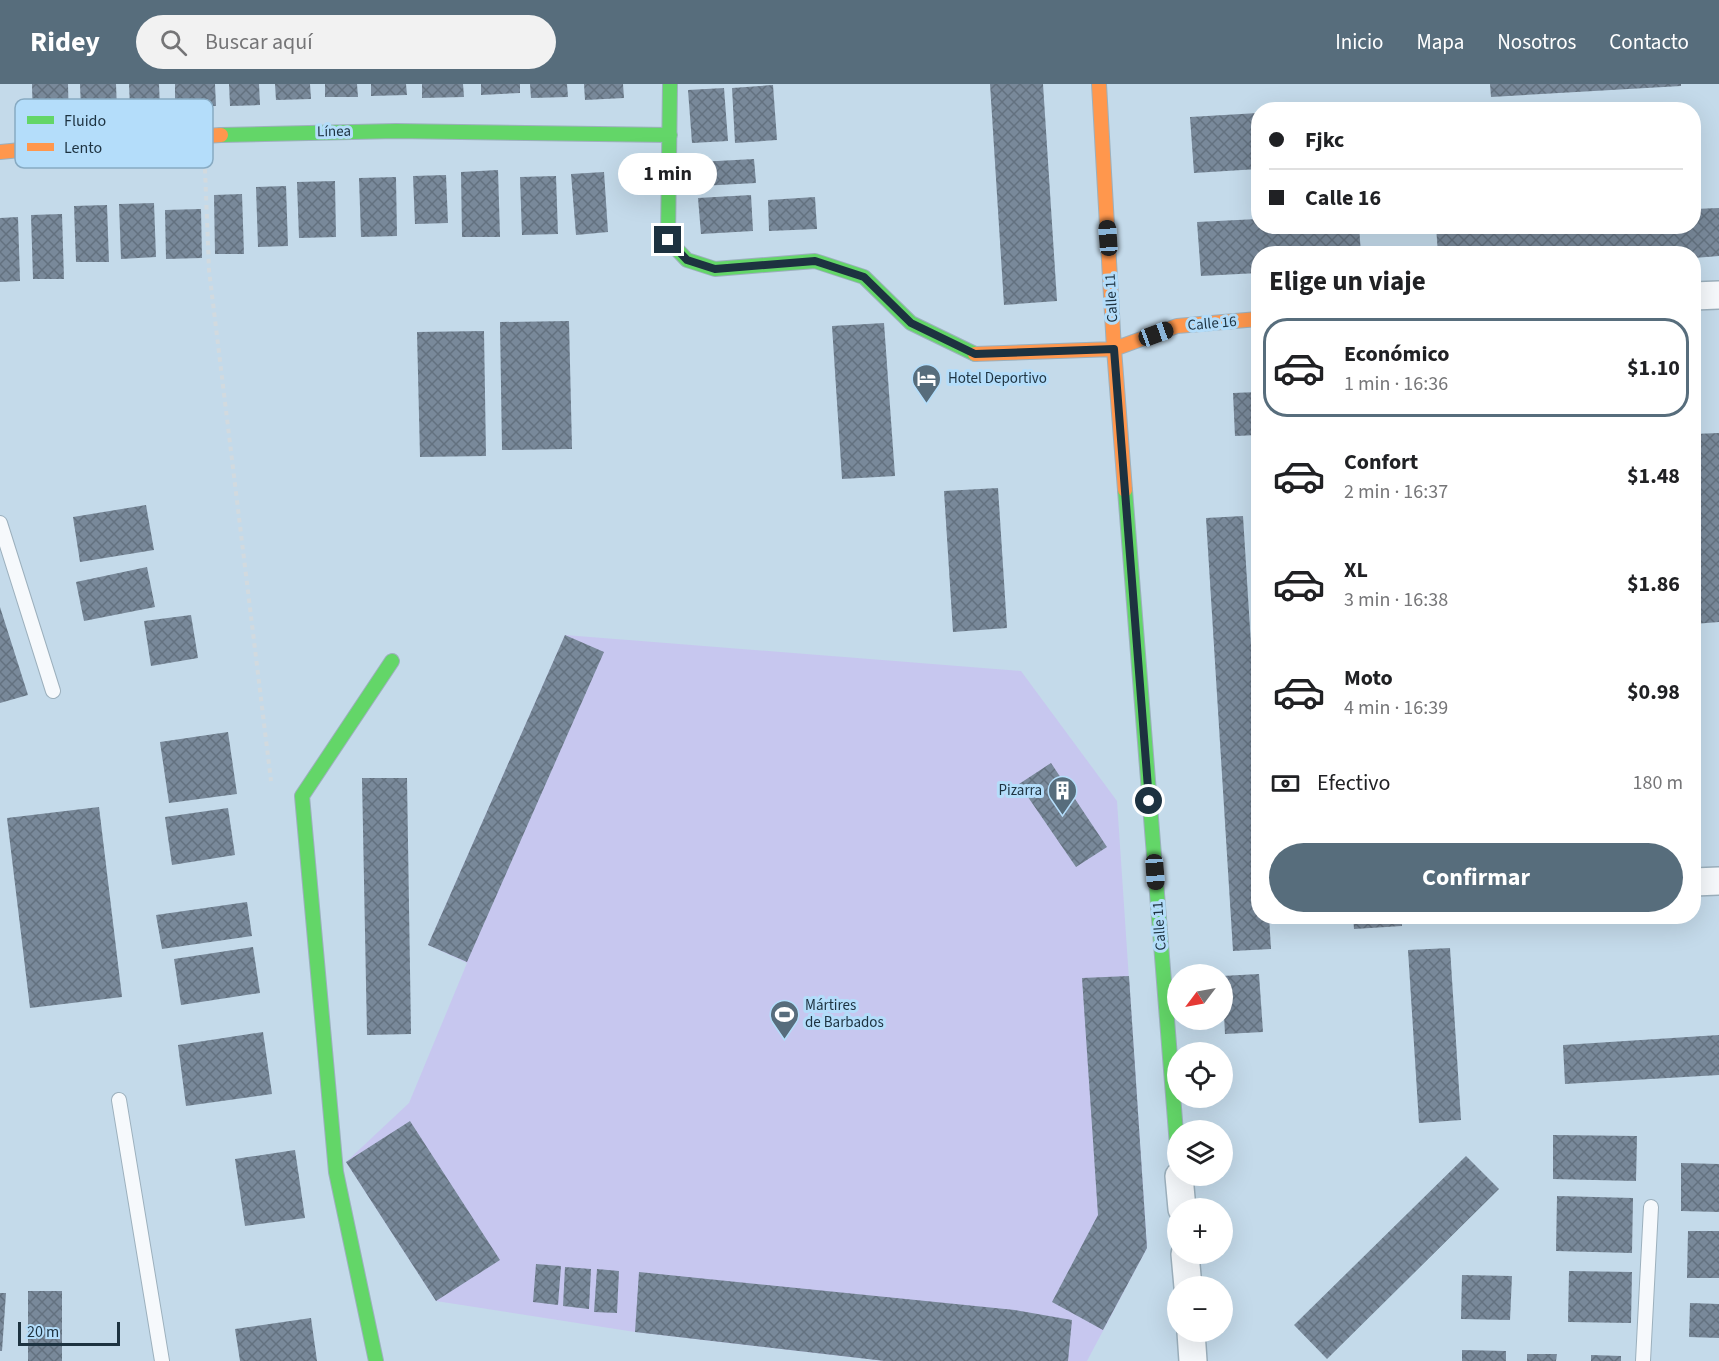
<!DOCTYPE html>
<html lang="es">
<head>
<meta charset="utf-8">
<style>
	:root { --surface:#fff; --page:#f2f2f2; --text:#202124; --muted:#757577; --line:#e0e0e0; --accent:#576d7c }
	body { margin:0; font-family:"Source Sans 3",sans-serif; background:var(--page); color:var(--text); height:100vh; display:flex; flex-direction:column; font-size:22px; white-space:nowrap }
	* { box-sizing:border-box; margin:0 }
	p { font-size:20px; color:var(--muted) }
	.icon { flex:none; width:33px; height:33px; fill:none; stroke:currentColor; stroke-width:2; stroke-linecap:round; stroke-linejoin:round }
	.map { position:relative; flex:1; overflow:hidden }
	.sheet { position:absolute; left:1251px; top:162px; width:450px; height:678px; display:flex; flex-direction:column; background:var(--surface); border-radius:24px; box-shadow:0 6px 24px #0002 }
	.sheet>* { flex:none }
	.top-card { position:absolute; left:1251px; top:18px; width:450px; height:132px; border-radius:24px; box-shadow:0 6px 24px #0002; display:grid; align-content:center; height:132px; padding:0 18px; background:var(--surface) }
	.needle { width:39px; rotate:238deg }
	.fabs { position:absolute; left:1167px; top:880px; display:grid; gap:12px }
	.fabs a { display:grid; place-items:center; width:66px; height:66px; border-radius:50%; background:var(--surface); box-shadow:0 6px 24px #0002; font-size:30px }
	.scale { position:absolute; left:18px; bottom:15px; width:102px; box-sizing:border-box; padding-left:6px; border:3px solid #1d3240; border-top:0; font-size:16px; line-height:21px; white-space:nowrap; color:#1d3240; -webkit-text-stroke:4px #b4ddfa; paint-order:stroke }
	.end { position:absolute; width:27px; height:27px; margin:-14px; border:8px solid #1d3240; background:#fff; box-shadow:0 0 0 3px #fff }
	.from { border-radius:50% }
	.bubble { position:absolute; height:42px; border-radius:21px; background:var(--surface); box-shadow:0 6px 24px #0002; font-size:20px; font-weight:700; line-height:42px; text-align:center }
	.car { position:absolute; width:18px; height:36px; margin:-18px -9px; border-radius:8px; box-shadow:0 0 4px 2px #0007; background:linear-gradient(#222 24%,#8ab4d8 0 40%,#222 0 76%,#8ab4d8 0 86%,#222 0) }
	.top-card b { display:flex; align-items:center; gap:21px; height:57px; font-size:22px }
	.top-card b+b { border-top:2px solid var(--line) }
	.top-card i { width:15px; height:15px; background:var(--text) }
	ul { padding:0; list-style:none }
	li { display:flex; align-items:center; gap:18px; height:99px; margin:0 12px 9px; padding:0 6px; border:3px solid transparent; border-radius:24px }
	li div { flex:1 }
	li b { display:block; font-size:22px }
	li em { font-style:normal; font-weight:700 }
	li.active { border-color:var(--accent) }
	li>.icon { width:54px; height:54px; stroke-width:1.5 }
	h2 { padding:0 18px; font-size:27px; line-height:72px }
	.pay { display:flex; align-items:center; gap:15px; height:66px; padding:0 18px; font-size:22px }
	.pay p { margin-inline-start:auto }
	.primary-button { display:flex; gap:12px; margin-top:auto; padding:12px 18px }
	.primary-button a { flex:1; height:69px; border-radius:36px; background:var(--accent); color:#fff; font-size:24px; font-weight:700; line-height:69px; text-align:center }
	header { display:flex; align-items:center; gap:36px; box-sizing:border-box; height:84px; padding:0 30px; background:var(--accent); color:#fff }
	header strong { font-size:28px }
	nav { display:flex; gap:33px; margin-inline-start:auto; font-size:21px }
	.search { width:420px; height:54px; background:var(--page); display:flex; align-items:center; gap:15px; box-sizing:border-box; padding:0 21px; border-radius:33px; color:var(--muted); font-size:22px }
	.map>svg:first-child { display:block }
	.grass { fill:#c7c7ef }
	.building { fill:url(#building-cross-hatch) }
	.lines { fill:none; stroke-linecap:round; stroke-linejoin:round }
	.lane-casing { stroke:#9cb0bd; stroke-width:16 }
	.street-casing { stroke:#9cb0bd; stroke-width:30 }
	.fast-casing { stroke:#9cb0bd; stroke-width:16 }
	.slow-casing { stroke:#9cb0bd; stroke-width:16 }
	.path { stroke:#d2dadf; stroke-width:4; stroke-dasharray:4.5 4.5; stroke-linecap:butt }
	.lane { stroke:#f6f9fc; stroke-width:14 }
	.street { stroke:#f6f9fc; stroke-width:27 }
	.fast { stroke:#63d668; stroke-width:14 }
	.slow { stroke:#ff974d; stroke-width:14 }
	.route { stroke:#1d3240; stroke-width:8 }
	.labels { text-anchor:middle; stroke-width:6; stroke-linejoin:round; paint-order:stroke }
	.street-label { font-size:15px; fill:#1d3240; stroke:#b4ddfa }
	.poi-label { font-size:15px; fill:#1d3240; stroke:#b4ddfa; text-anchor:start }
	.key { fill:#b4ddfa; stroke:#87aac2; stroke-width:1.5 }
	.key-label { font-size:16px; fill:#1d3240 }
</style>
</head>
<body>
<header>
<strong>Ridey</strong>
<div class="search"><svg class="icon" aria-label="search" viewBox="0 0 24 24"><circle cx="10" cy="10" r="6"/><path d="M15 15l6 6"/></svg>Buscar aquí</div>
<nav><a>Inicio</a><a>Mapa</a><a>Nosotros</a><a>Contacto</a></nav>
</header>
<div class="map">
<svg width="1719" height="1277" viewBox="0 0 1719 1277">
	<defs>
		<pattern id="building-cross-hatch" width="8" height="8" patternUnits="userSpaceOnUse" patternTransform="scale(1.5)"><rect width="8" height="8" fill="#79899a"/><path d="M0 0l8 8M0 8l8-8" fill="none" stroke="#63717f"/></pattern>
	</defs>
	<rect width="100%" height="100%" fill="#c4daea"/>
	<!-- grass -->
	<path class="grass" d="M565 551 1021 587 1117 717 1147 1164 1087 1277H885L635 1248 436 1217 346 1078 409 1019 467 879 428 861Z"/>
	<!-- building -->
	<path class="building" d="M32 0H68L69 43 33 44Z
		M80 0H116L117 26H81Z
		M129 0H159L160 25H130Z
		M175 0H215L216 22 175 23Z
		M229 0H259L260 21 230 22Z
		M275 0H310L311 15 276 16Z
		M325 0H357L358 13H325Z
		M371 0H406L407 11 371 12Z
		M422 0H463L464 13 422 14Z
		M481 0H520V9L481 11Z
		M530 0H567L568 13 531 14Z
		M584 0H623L624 14 585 16Z
		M990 0H1043L1057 217 1004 221Z
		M1490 0H1681V2L1491 13Z
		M773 1 777 56 735 59 732 4Z
		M724 4 728 57 692 59 688 6Z
		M1435 19V26H1352V24Z
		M1258 29V85L1194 89 1190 33Z
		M754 75 756 99 701 102 699 78Z
		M498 86 500 153H462L461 88Z
		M604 88 608 148 576 151 571 90Z
		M446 91 448 139 415 140 413 92Z
		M556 92 558 150 522 151 520 93Z
		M396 93 397 152 361 153 359 94Z
		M335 97 336 153 299 154 297 98Z
		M286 102 288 162 258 163 256 103Z
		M242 110 244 170H215L214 111Z
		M751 111 753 147 701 150 698 114Z
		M815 113 817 145 769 147 768 116Z
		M154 119 156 173 121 175 119 120Z
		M107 121 109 178H76L74 122Z
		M1719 124V172L1694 174V170H1438L1436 142H1694V125Z
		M201 125 202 174 166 175 165 126Z
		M62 130 64 195H33L31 131Z
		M18 133 20 197 0 198V134Z
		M1258 135V142H1359L1361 170H1258V189L1201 192 1197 138Z
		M569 237 572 365 502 366 500 238Z
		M884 239 895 392 842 395 832 242Z
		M484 247 486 372 420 373 417 248Z
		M1258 308V351L1235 352 1233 309Z
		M1719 349V538L1694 540V350Z
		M998 404 1007 544 953 548 944 407Z
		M146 421 154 466 80 478 73 433Z
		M1243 432 1258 674V832H1269L1271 865 1233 867 1206 434Z
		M147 483 155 523 84 537 76 498Z
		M0 523 28 611 0 619Z
		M191 531 198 574 151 582 144 537Z
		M565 551 604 568 467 878 428 861Z
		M228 648 237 710 169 719 160 658Z
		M1051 679 1107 763 1076 783 1019 700Z
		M362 694H407L411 950 367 951Z
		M99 723 122 913 30 924 7 734Z
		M228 724 235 771 172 781 165 733Z
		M247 818 252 852 162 865 156 831Z
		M1353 832H1402V842L1354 845Z
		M253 863 260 909 181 921 174 875Z
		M1450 864 1461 1036 1419 1039 1408 866Z
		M1259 890 1263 948 1225 950 1222 892Z
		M1129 892 1147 1164 1103 1246 1052 1218 1098 1131 1082 894Z
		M263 948 272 1010 186 1022 178 961Z
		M1719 951V991L1565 1000 1563 961Z
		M410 1037 500 1176 436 1217 346 1078Z
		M1553 1051 1637 1052 1636 1097 1553 1095Z
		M295 1066 305 1134 245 1142 235 1075Z
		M1466 1072 1499 1105 1327 1275 1294 1241Z
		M1681 1079 1719 1080V1128L1681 1127Z
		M1557 1112 1633 1114 1632 1169 1556 1167Z
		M1688 1147H1719V1194H1687Z
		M536 1180 561 1182 558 1221 533 1218Z
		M565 1183 591 1185 589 1225 563 1222Z
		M597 1185 619 1187 617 1229 594 1228Z
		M1569 1187 1632 1188 1631 1239 1568 1238Z
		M639 1188 1015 1226 1072 1236 1068 1277H885L635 1248Z
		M1462 1191 1512 1192 1510 1236 1461 1235Z
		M28 1207H62V1277H28Z
		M0 1209H6L2 1267H0Z
		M1690 1219 1719 1220V1254L1689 1253Z
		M311 1234 317 1277H240L235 1245Z
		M1462 1266 1506 1267V1277H1462Z
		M1527 1270H1557L1556 1277H1527Z
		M1591 1271 1621 1272V1277H1591Z"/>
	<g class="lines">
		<defs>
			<path id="lane" d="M0 439 53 607
				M119 1016 162 1277
				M1643 1277 1651 1123"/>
			<path id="street" d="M1694 212 1719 211
				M1694 798 1719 797
				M1179 1092 1182 1125
				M1185 1170 1188 1203
				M1191 1248 1193 1277"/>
			<path id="fast" d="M670 0 668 156 687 176 715 185 815 177 864 193 911 239 975 270
				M221 51 396 47 670 51
				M1125 406 1178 1074
				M376 1277 336 1088 302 712 392 577"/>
			<path id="slow" d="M1099 0 1114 265 1125 406
				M0 68 91 59 221 51
				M975 270 1114 265 1177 242 1258 235"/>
		</defs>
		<!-- lane casing -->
		<use href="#lane" class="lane-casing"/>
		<!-- street casing -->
		<use href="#street" class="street-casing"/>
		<!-- fast casing -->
		<use href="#fast" class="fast-casing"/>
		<!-- slow casing -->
		<use href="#slow" class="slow-casing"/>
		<!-- path -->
		<path class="path" d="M205 85 209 186 271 697"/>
		<!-- lane -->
		<use href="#lane" class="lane"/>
		<!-- street -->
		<use href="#street" class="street"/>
		<!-- fast -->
		<use href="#fast" class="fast"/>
		<!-- slow -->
		<use href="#slow" class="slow"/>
	</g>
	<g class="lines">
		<!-- route -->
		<path class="route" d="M668 156 687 176 715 185 815 177 864 193 911 239 975 270 1114 265 1149 717"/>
	</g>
	<!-- icons -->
	<defs>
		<symbol id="hotel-pin" viewBox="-11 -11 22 30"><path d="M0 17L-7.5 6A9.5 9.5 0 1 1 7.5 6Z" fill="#576d7c" stroke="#b4ddfa"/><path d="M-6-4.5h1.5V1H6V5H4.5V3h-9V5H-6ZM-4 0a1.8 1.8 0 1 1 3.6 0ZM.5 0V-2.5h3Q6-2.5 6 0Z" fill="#fff"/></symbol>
		<symbol id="building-pin" viewBox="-11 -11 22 30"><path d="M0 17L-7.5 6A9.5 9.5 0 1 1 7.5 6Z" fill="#576d7c" stroke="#b4ddfa"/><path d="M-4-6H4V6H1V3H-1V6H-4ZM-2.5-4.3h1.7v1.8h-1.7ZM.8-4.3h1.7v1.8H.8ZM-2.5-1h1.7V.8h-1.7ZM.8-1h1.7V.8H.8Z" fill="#fff"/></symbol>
		<symbol id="stadium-pin" viewBox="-11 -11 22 30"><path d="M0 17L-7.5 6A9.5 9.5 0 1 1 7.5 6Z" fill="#576d7c" stroke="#b4ddfa"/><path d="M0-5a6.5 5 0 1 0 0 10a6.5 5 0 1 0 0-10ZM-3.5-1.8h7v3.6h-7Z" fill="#fff"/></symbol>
	</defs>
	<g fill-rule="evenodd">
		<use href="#hotel-pin" x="910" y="278" width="33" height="45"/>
		<use href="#building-pin" x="1046" y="690" width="33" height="45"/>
		<use href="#stadium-pin" x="768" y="914" width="33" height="45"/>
	</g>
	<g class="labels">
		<!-- street labels -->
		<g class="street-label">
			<text transform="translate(334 47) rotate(-1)" y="5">Línea</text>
			<text transform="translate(1111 214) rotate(-93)" y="5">Calle 11</text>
			<text transform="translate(1212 239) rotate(-5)" y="5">Calle 16</text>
			<text transform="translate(1159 842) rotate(-94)" y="5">Calle 11</text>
		</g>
		<!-- poi labels -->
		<g class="poi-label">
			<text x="948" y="299">Hotel Deportivo</text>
			<text x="1042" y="711" text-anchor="end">Pizarra</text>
			<text x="805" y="926">Mártires<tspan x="805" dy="17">de Barbados</tspan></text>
		</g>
	</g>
	<!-- legend -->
	<rect x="15" y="15" width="198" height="69" rx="9" class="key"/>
	<rect x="27" y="32" width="27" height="8" fill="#63d668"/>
	<rect x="27" y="59" width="27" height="8" fill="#ff974d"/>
	<g class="key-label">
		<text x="64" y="42">Fluido</text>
		<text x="64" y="69">Lento</text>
	</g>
</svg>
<div class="fabs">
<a><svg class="needle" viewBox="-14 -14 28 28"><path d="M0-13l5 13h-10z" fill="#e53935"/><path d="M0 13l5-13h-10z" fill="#757577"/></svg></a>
<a><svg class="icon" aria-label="locate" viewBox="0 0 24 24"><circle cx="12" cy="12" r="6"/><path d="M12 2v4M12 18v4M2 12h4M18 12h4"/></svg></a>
<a><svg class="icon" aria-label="layers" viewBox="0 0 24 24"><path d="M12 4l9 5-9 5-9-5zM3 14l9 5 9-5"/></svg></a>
<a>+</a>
<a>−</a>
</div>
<div class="scale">20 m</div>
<i class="end from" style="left:1149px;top:717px"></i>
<i class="end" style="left:668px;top:156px"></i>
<div class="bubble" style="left:618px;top:69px;width:99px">1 min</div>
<i class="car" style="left:1108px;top:154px;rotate:356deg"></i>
<i class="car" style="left:1156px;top:250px;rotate:70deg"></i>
<i class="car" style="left:1155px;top:788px;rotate:176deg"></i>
<div class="top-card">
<b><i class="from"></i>Fjkc</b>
<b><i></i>Calle 16</b>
</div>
<section class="sheet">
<h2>Elige un viaje</h2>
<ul>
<li class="active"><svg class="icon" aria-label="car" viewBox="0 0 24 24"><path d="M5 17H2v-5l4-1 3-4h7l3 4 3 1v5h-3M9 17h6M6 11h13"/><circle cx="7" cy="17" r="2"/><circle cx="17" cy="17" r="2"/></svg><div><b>Económico</b><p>1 min · 16:36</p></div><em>$1.10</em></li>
<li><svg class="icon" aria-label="car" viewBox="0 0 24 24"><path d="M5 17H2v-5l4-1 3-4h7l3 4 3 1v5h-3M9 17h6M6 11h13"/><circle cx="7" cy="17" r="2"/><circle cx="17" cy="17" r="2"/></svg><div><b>Confort</b><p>2 min · 16:37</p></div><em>$1.48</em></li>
<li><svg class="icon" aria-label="car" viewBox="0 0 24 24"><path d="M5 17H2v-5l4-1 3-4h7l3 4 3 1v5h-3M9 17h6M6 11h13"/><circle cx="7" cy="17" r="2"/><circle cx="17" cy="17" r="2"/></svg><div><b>XL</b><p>3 min · 16:38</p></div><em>$1.86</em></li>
<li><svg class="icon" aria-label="car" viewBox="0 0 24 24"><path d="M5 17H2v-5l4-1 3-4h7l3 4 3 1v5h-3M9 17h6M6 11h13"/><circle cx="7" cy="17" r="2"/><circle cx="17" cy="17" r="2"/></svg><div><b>Moto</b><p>4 min · 16:39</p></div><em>$0.98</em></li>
</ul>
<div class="pay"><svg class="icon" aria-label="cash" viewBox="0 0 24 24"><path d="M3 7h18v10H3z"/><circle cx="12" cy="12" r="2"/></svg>Efectivo<p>180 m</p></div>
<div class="primary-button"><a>Confirmar</a></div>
</section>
</div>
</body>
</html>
